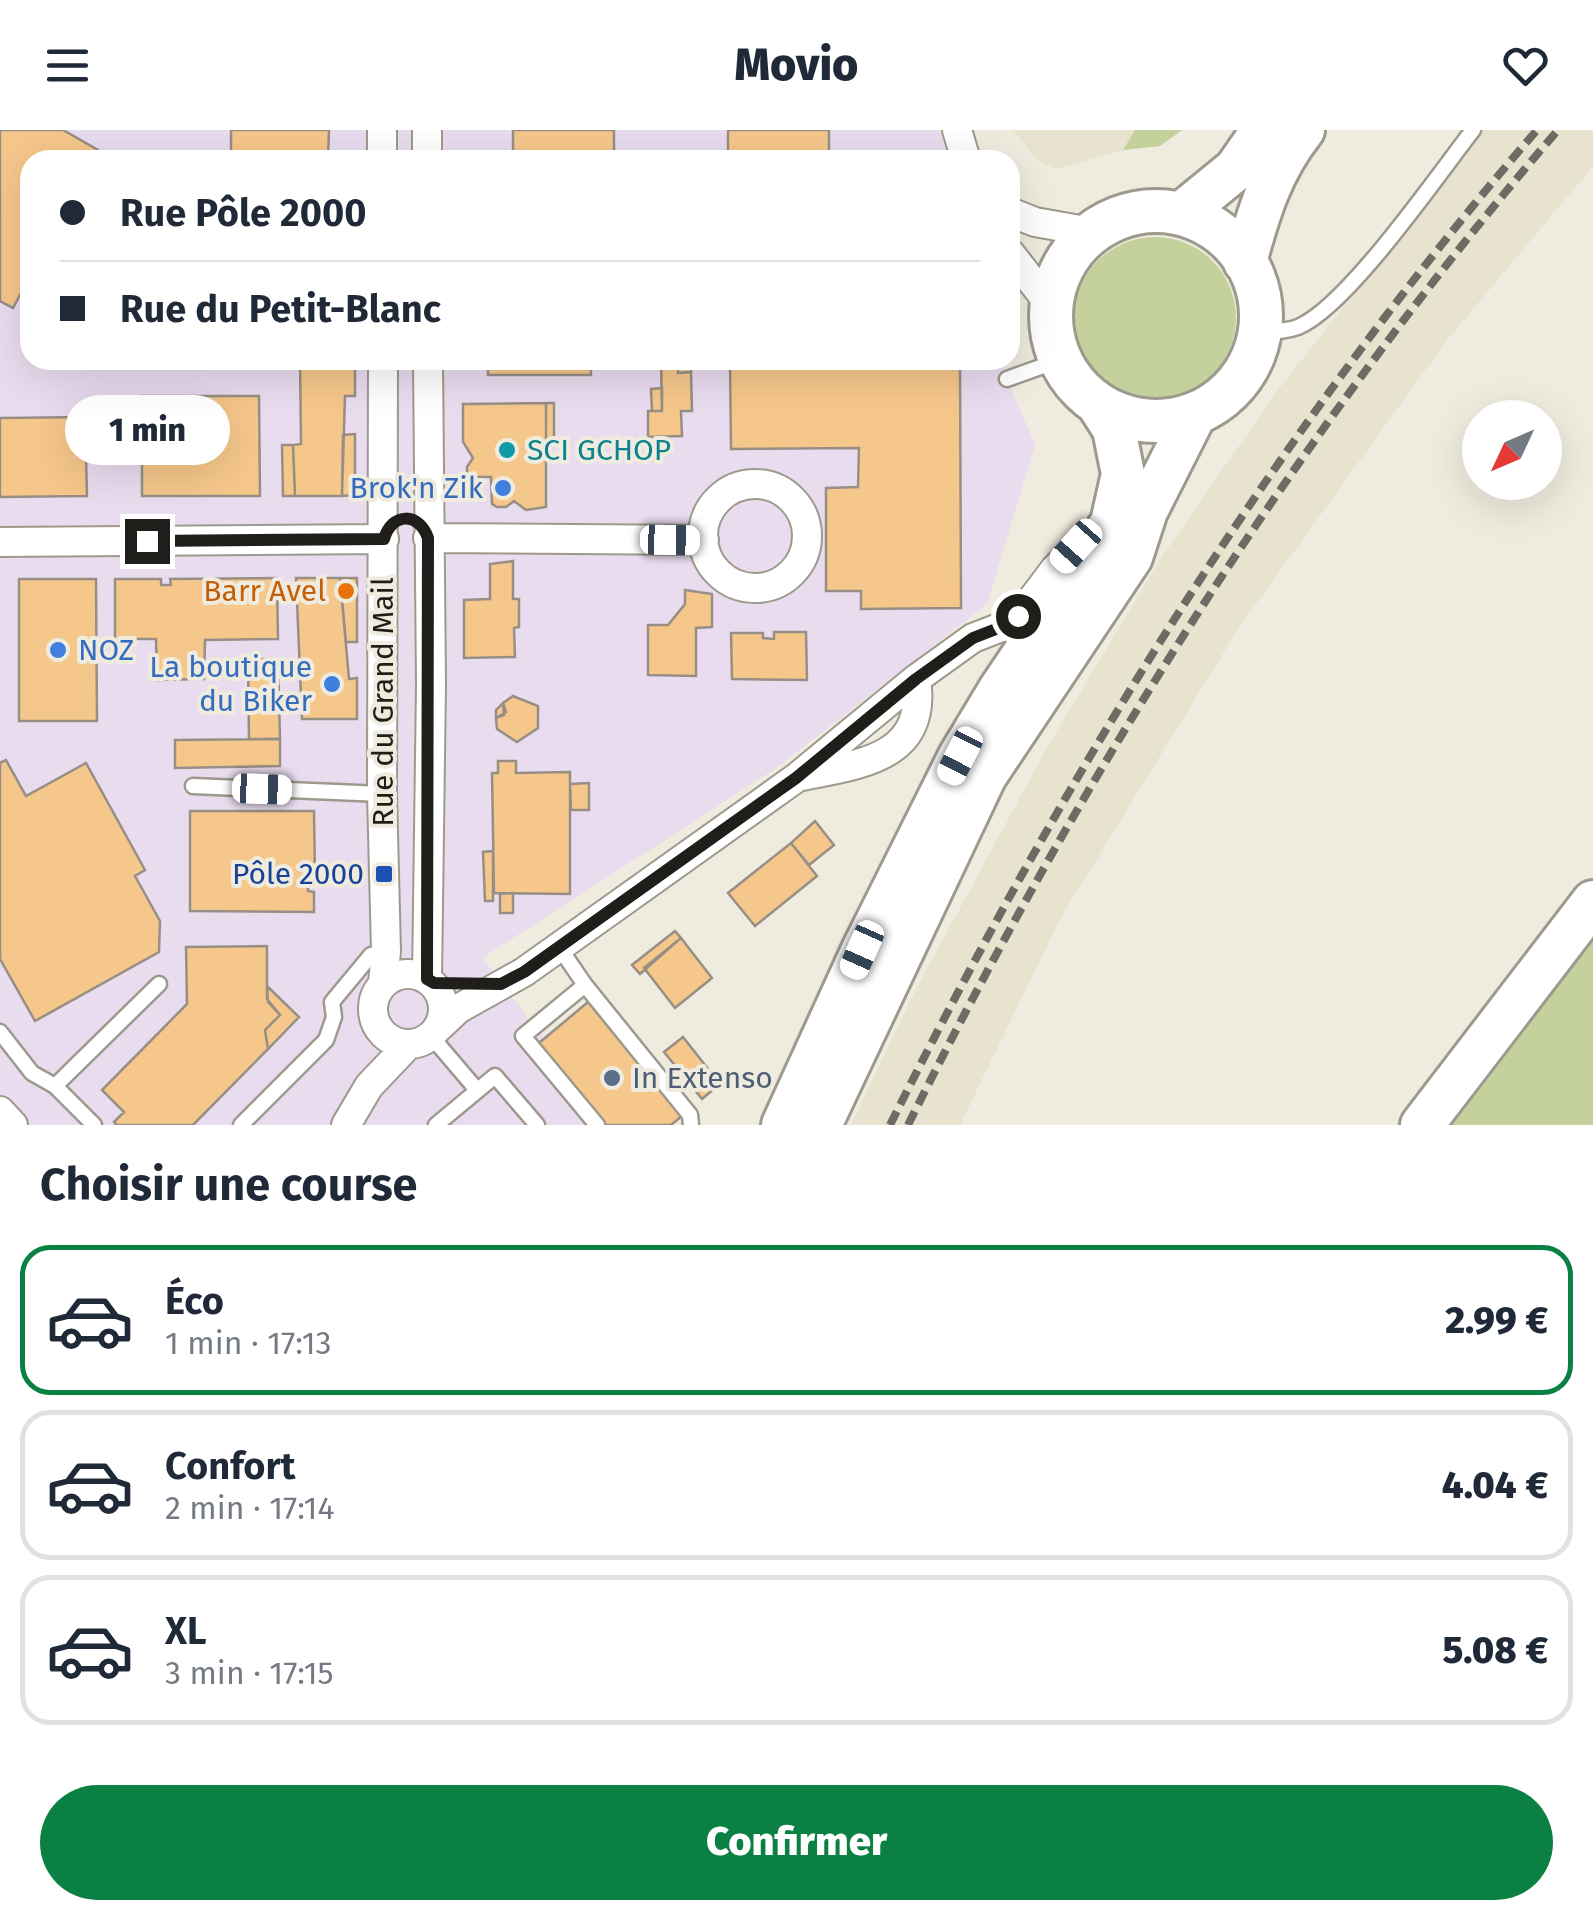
<!DOCTYPE html>
<html lang="fr">
<head>
<meta charset="utf-8">
<style>
	:root { --surface:#fff; --page:#f2f2f3; --text:#1f2937; --muted:#747a83; --line:#e0e1e3; --accent:#0b8043 }
	body { margin:0; font-family:"Fira Sans",sans-serif; background:var(--page); color:var(--text); height:100vh; display:flex; flex-direction:column; font-size:38px; white-space:nowrap }
	* { box-sizing:border-box; margin:0 }
	p { font-size:32px; color:var(--muted) }
	.icon { flex:none; width:55px; height:55px; fill:none; stroke:currentColor; stroke-width:2; stroke-linecap:round; stroke-linejoin:round }
	.map { position:relative; height:995px; overflow:hidden }
	.details { display:flex; flex-direction:column; background:var(--surface); flex:1 }
	.details>* { flex:none }
	.guide { position:absolute; left:20px; top:20px; width:1000px; height:220px; border-radius:30px; box-shadow:0 10px 40px #0002; display:grid; align-content:center; height:220px; padding:0 40px; background:var(--surface) }
	.needle { width:65px; rotate:226deg }
	.buttons { position:absolute; left:1462px; top:270px; display:grid; gap:20px }
	.buttons a { display:grid; place-items:center; width:100px; height:100px; border-radius:50%; background:var(--surface); box-shadow:0 10px 40px #0002; font-size:50px }
	.end { position:absolute; width:45px; height:45px; margin:-22px; border:12px solid #1f1e1a; background:#fff; box-shadow:0 0 0 5px #fff }
	.from { border-radius:50% }
	.bubble { position:absolute; height:70px; border-radius:35px; background:var(--surface); box-shadow:0 10px 40px #0002; font-size:32px; font-weight:800; line-height:70px; text-align:center }
	.car { position:absolute; width:30px; height:60px; margin:-30px -15px; border-radius:12px; box-shadow:0 0 8px 2px #0007; background:linear-gradient(#fff 24%,#345 0 40%,#fff 0 76%,#345 0 86%,#fff 0) }
	.guide b { display:flex; align-items:center; gap:35px; height:95px; font-size:38px }
	.guide b+b { border-top:2px solid var(--line) }
	.guide i { width:25px; height:25px; background:var(--text) }
	ul { padding:0; list-style:none }
	li { display:flex; align-items:center; gap:30px; height:150px; margin:0 20px 15px; padding:0 20px; border:5px solid var(--line); border-radius:30px }
	li div { flex:1 }
	li b { display:block; font-size:38px }
	li em { font-style:normal; font-weight:800 }
	li.active { border-color:var(--accent) }
	li>.icon { width:90px; height:90px; stroke-width:1.5 }
	h2 { padding:0 40px; font-size:45px; line-height:120px }
	.primary-button { display:flex; gap:20px; margin-top:auto; padding:20px 40px }
	.primary-button a { flex:1; height:115px; border-radius:60px; background:var(--accent); color:#fff; font-size:40px; font-weight:800; line-height:115px; text-align:center }
	header { display:flex; justify-content:space-between; align-items:center; height:130px; padding:0 40px; background:var(--surface); font-size:45px; font-weight:800 }
	.map>svg:first-child { display:block }
	.commercial { fill:#eadcef }
	.built { fill:#e8e3ce }
	.grass { fill:#c4d19c }
	.building { fill:#f6c78b; stroke:#978f85; stroke-width:2.5 }
	.lines { fill:none; stroke-linecap:round; stroke-linejoin:round }
	.lane-casing { stroke:#9d9a8d; stroke-width:19 }
	.street-casing { stroke:#9d9a8d; stroke-width:32 }
	.primary-casing { stroke:#9d9a8d; stroke-width:48 }
	.lane { stroke:#fff; stroke-width:14 }
	.street { stroke:#fff; stroke-width:28 }
	.primary { stroke:#fff; stroke-width:42 }
	.rail { stroke:#6d6b63; stroke-width:8; stroke-dasharray:15 8; stroke-linecap:butt }
	.route { stroke:#1f1e1a; stroke-width:12 }
	.culture-dot { fill:#0f9aa8; stroke:#efebde; stroke-width:4 }
	.shop-dot { fill:#3f7fe0; stroke:#efebde; stroke-width:4 }
	.food-dot { fill:#e8710a; stroke:#efebde; stroke-width:4 }
	.transit-dot { fill:#1a4fb4; stroke:#efebde; stroke-width:4 }
	.service-dot { fill:#5c6f8a; stroke:#efebde; stroke-width:4 }
	.labels { text-anchor:middle; stroke-width:8; stroke-linejoin:round; paint-order:stroke }
	.culture-label { font-size:30px; fill:#0d838f; stroke:#efebde; text-anchor:start }
	.shop-label { font-size:30px; fill:#366cbe; stroke:#efebde; text-anchor:end }
	.food-label { font-size:30px; fill:#c56008; stroke:#efebde; text-anchor:end }
	.street-label { font-size:30px; fill:#1f1e1a; stroke:#efebde }
	.transit-label { font-size:30px; fill:#164399; stroke:#efebde; text-anchor:end }
	.service-label { font-size:30px; fill:#4e5e75; stroke:#efebde; text-anchor:start }
</style>
</head>
<body>
<header><svg class="icon" aria-label="menu" viewBox="0 0 24 24"><path d="M4 6h16M4 12h16M4 18h16"/></svg>Movio<svg class="icon" aria-label="heart" viewBox="0 0 24 24"><path d="M12 20l-8-8c-3-5 5-10 8-4 3-6 11-1 8 4z"/></svg></header>
<div class="map">
<svg width="1593" height="995" viewBox="0 0 1593 995">
	<rect width="100%" height="100%" fill="#efebde"/>
	<!-- commercial -->
	<path class="commercial" d="M0 0H940L948 30H30V230H999L1035 315 987 474 775 639 482 828 611 995H0Z"/>
	<!-- built -->
	<path class="built" d="M1013 0H1182L1160 16 1123 20 1056 39 1036 29Z
		M1483 0H1593V36L1447 210 1240 496 1060 789 960 995H851L915 861 1049 614 1163 425 1278 260Z"/>
	<!-- grass -->
	<path class="grass" d="M1135 0H1182L1160 16 1123 20Z
		M1074 188a81 81 0 1 1 162 0a81 81 0 1 1-162 0Z
		M1593 772V995H1422Z"/>
	<!-- building -->
	<path class="building" d="M0 0H63L98 20 93 30H30V146L13 178 0 171Z
		M231 0H329L328 30H231Z
		M513 0H614V28L513 27Z
		M728 0H829V30H728Z
		M300 230H355V266H345L342 366H295L293 315 301 314Z
		M488 230H591V245H488Z
		M661 230H678V243L691 242 692 281H681L682 306 648 307V281H662Z
		M678 230H691V242L678 243Z
		M730 230H960L961 478 861 479V461H826V358L858 357 859 318 731 319Z
		M662 258V281H652L651 259Z
		M142 266H259L260 366H142Z
		M546 273H554V311H546Z
		M546 273V377L526 380 514 371 506 377H497L492 374 491 347H467V337L473 328 463 312V274Z
		M85 287 87 366 0 367V288Z
		M355 304V365L342 366 343 305Z
		M282 315H293L295 366H283Z
		M513 431V469H519V497L514 498 515 527 464 528V470L490 469V434Z
		M277 448 278 509 205 510 204 549 157 550 156 509H115V449H161V455H171L170 449Z
		M296 448H340L349 549 357 548V589H302Z
		M340 448H357V512H346Z
		M19 449H96L97 591H19Z
		M685 460 712 464V497L696 498V546L648 545V495H668L685 474Z
		M774 502H806L807 550 732 549 731 503H763V508L774 509Z
		M248 529H278L280 609H249Z
		M513 566 538 576V598L517 612 497 599 496 588 504 585 503 573Z
		M503 573 506 582 496 588V580Z
		M280 609V636L175 638V610Z
		M6 630 26 666 86 633 145 740 135 746 160 791 159 822 35 891 0 829V633Z
		M498 631H516V643L570 642V764L494 763 492 643H498Z
		M589 653V680H571L570 654Z
		M190 681H314L315 748H308V761L314 762V782L190 781Z
		M815 691 834 715 809 735 791 713Z
		M791 713 817 746 755 796 728 763Z
		M493 721V771H485L483 722Z
		M513 763V783H500V764Z
		M675 801 681 808 640 844 632 835Z
		M681 808 712 848 675 878 644 838Z
		M267 816V869L280 885 265 900 268 919 193 995H117L114 992 124 982 102 960 187 874 186 817Z
		M267 856 299 887 268 919 265 900 280 885 268 872Z
		M588 872 682 986 671 995H606L539 913Z
		M683 907 720 954 702 969 664 922Z"/>
	<g class="lines">
		<defs>
			<path id="lane" d="M1259 201C1272 201 1285 202 1298 197 1347 177 1437 46 1473 0
				M1007 249 1060 230
				M193 656 382 664
				M559 817 585 855 690 985 691 995
				M585 855 523 906 597 995
				M0 902 32 943 55 956
				M431 906 477 960
				M94 995 55 956 159 854
				M241 995 326 910 334 887 332 872 371 825 386 821
				M436 995 495 946 537 995"/>
			<path id="street" d="M382 0V30
				M427 0V30
				M957 0 966 30
				M1010 82 1035 92 1091 102
				M1010 123 1051 176
				M383 230 382 664 386 821 383 853
				M703 406a52 52 0 1 1 104 0a52 52 0 1 1-104 0Z
				M428 408 704 410
				M0 412 384 409
				M802 646C861 634 928 628 916 549
				M373 879a35 35 0 1 1 70 0a35 35 0 1 1-70 0Z
				M427 849 431 554 428 230
				M440 896 458 879 524 842 796 648 916 549 973 508 1009 494 1028 475 1055 439 1085 410
				M0 981 13 995
				M346 995 369 956 408 915"/>
			<path id="primary" d="M1051 186a105 105 0 1 1 210 0a105 105 0 1 1-210 0Z
				M1181 84 1236 39 1263 0
				M1245 132C1258 84 1271 40 1303 0
				M783 995 863 820 960 626 999 561 1112 393 1123 344 1114 299 1098 274
				M820 995 985 646 1131 427 1146 381 1195 284
				M1422 995 1593 772"/>
		</defs>
		<!-- lane casing -->
		<use href="#lane" class="lane-casing"/>
		<!-- street casing -->
		<use href="#street" class="street-casing"/>
		<!-- primary casing -->
		<use href="#primary" class="primary-casing"/>
		<!-- lane -->
		<use href="#lane" class="lane"/>
		<!-- street -->
		<use href="#street" class="street"/>
		<!-- primary -->
		<use href="#primary" class="primary"/>
		<!-- rail -->
		<path class="rail" d="M890 995C1066 641 1278 299 1537 0
			M908 995C1084 640 1299 300 1558 0"/>
	</g>
	<g class="lines">
		<!-- route -->
		<path class="route" d="M147 411 384 409C392 382 419 382 428 408L427 849 434 853 501 854 524 842 796 648 916 549 973 508 1009 494 1018 486"/>
	</g>
	<!-- markers -->
	<circle class="culture-dot" cx="507" cy="320" r="10"/>
	<g class="shop-dot">
		<circle cx="503" cy="358" r="10"/>
		<circle cx="58" cy="520" r="10"/>
		<circle cx="332" cy="554" r="10"/>
	</g>
	<circle class="food-dot" cx="346" cy="461" r="10"/>
	<rect class="transit-dot" x="374" y="734" width="20" height="20" rx="5"/>
	<circle class="service-dot" cx="612" cy="948" r="10"/>
	<g class="labels">
		<!-- culture labels -->
		<g class="culture-label">
			<text x="527" y="330">SCI GCHOP</text>
		</g>
		<!-- shop labels -->
		<g class="shop-label">
			<text x="483" y="368">Brok'n Zik</text>
			<text x="78" y="530" text-anchor="start">NOZ</text>
			<text x="312" y="547">La boutique<tspan x="312" dy="34">du Biker</tspan></text>
		</g>
		<!-- food labels -->
		<g class="food-label">
			<text x="326" y="471">Barr Avel</text>
		</g>
		<!-- street labels -->
		<g class="street-label">
			<text transform="translate(383 572) rotate(-90)" y="10">Rue du Grand Mail</text>
		</g>
		<!-- transit labels -->
		<g class="transit-label">
			<text x="364" y="754">Pôle 2000</text>
		</g>
		<!-- service labels -->
		<g class="service-label">
			<text x="632" y="958">In Extenso</text>
		</g>
	</g>
</svg>
<div class="buttons">
<a><svg class="needle" viewBox="-14 -14 28 28"><path d="M0-13l5 13h-10z" fill="#e53935"/><path d="M0 13l5-13h-10z" fill="#747a83"/></svg></a>
</div>
<i class="end from" style="left:1018px;top:486px"></i>
<i class="end" style="left:147px;top:411px"></i>
<div class="bubble" style="left:65px;top:265px;width:165px">1 min</div>
<i class="car" style="left:670px;top:410px;rotate:91deg"></i>
<i class="car" style="left:1076px;top:416px;rotate:222deg"></i>
<i class="car" style="left:960px;top:626px;rotate:207deg"></i>
<i class="car" style="left:262px;top:659px;rotate:92deg"></i>
<i class="car" style="left:862px;top:820px;rotate:204deg"></i>
<div class="guide">
<b><i class="from"></i>Rue Pôle 2000</b>
<b><i></i>Rue du Petit-Blanc</b>
</div>
</div>
<section class="details">
<h2>Choisir une course</h2>
<ul>
<li class="active"><svg class="icon" aria-label="car" viewBox="0 0 24 24"><path d="M5 17H2v-5l4-1 3-4h7l3 4 3 1v5h-3M9 17h6M6 11h13"/><circle cx="7" cy="17" r="2"/><circle cx="17" cy="17" r="2"/></svg><div><b>Éco</b><p>1 min · 17:13</p></div><em>2.99 €</em></li>
<li><svg class="icon" aria-label="car" viewBox="0 0 24 24"><path d="M5 17H2v-5l4-1 3-4h7l3 4 3 1v5h-3M9 17h6M6 11h13"/><circle cx="7" cy="17" r="2"/><circle cx="17" cy="17" r="2"/></svg><div><b>Confort</b><p>2 min · 17:14</p></div><em>4.04 €</em></li>
<li><svg class="icon" aria-label="car" viewBox="0 0 24 24"><path d="M5 17H2v-5l4-1 3-4h7l3 4 3 1v5h-3M9 17h6M6 11h13"/><circle cx="7" cy="17" r="2"/><circle cx="17" cy="17" r="2"/></svg><div><b>XL</b><p>3 min · 17:15</p></div><em>5.08 €</em></li>
</ul>
<div class="primary-button"><a>Confirmer</a></div>
</section>
</body>
</html>
